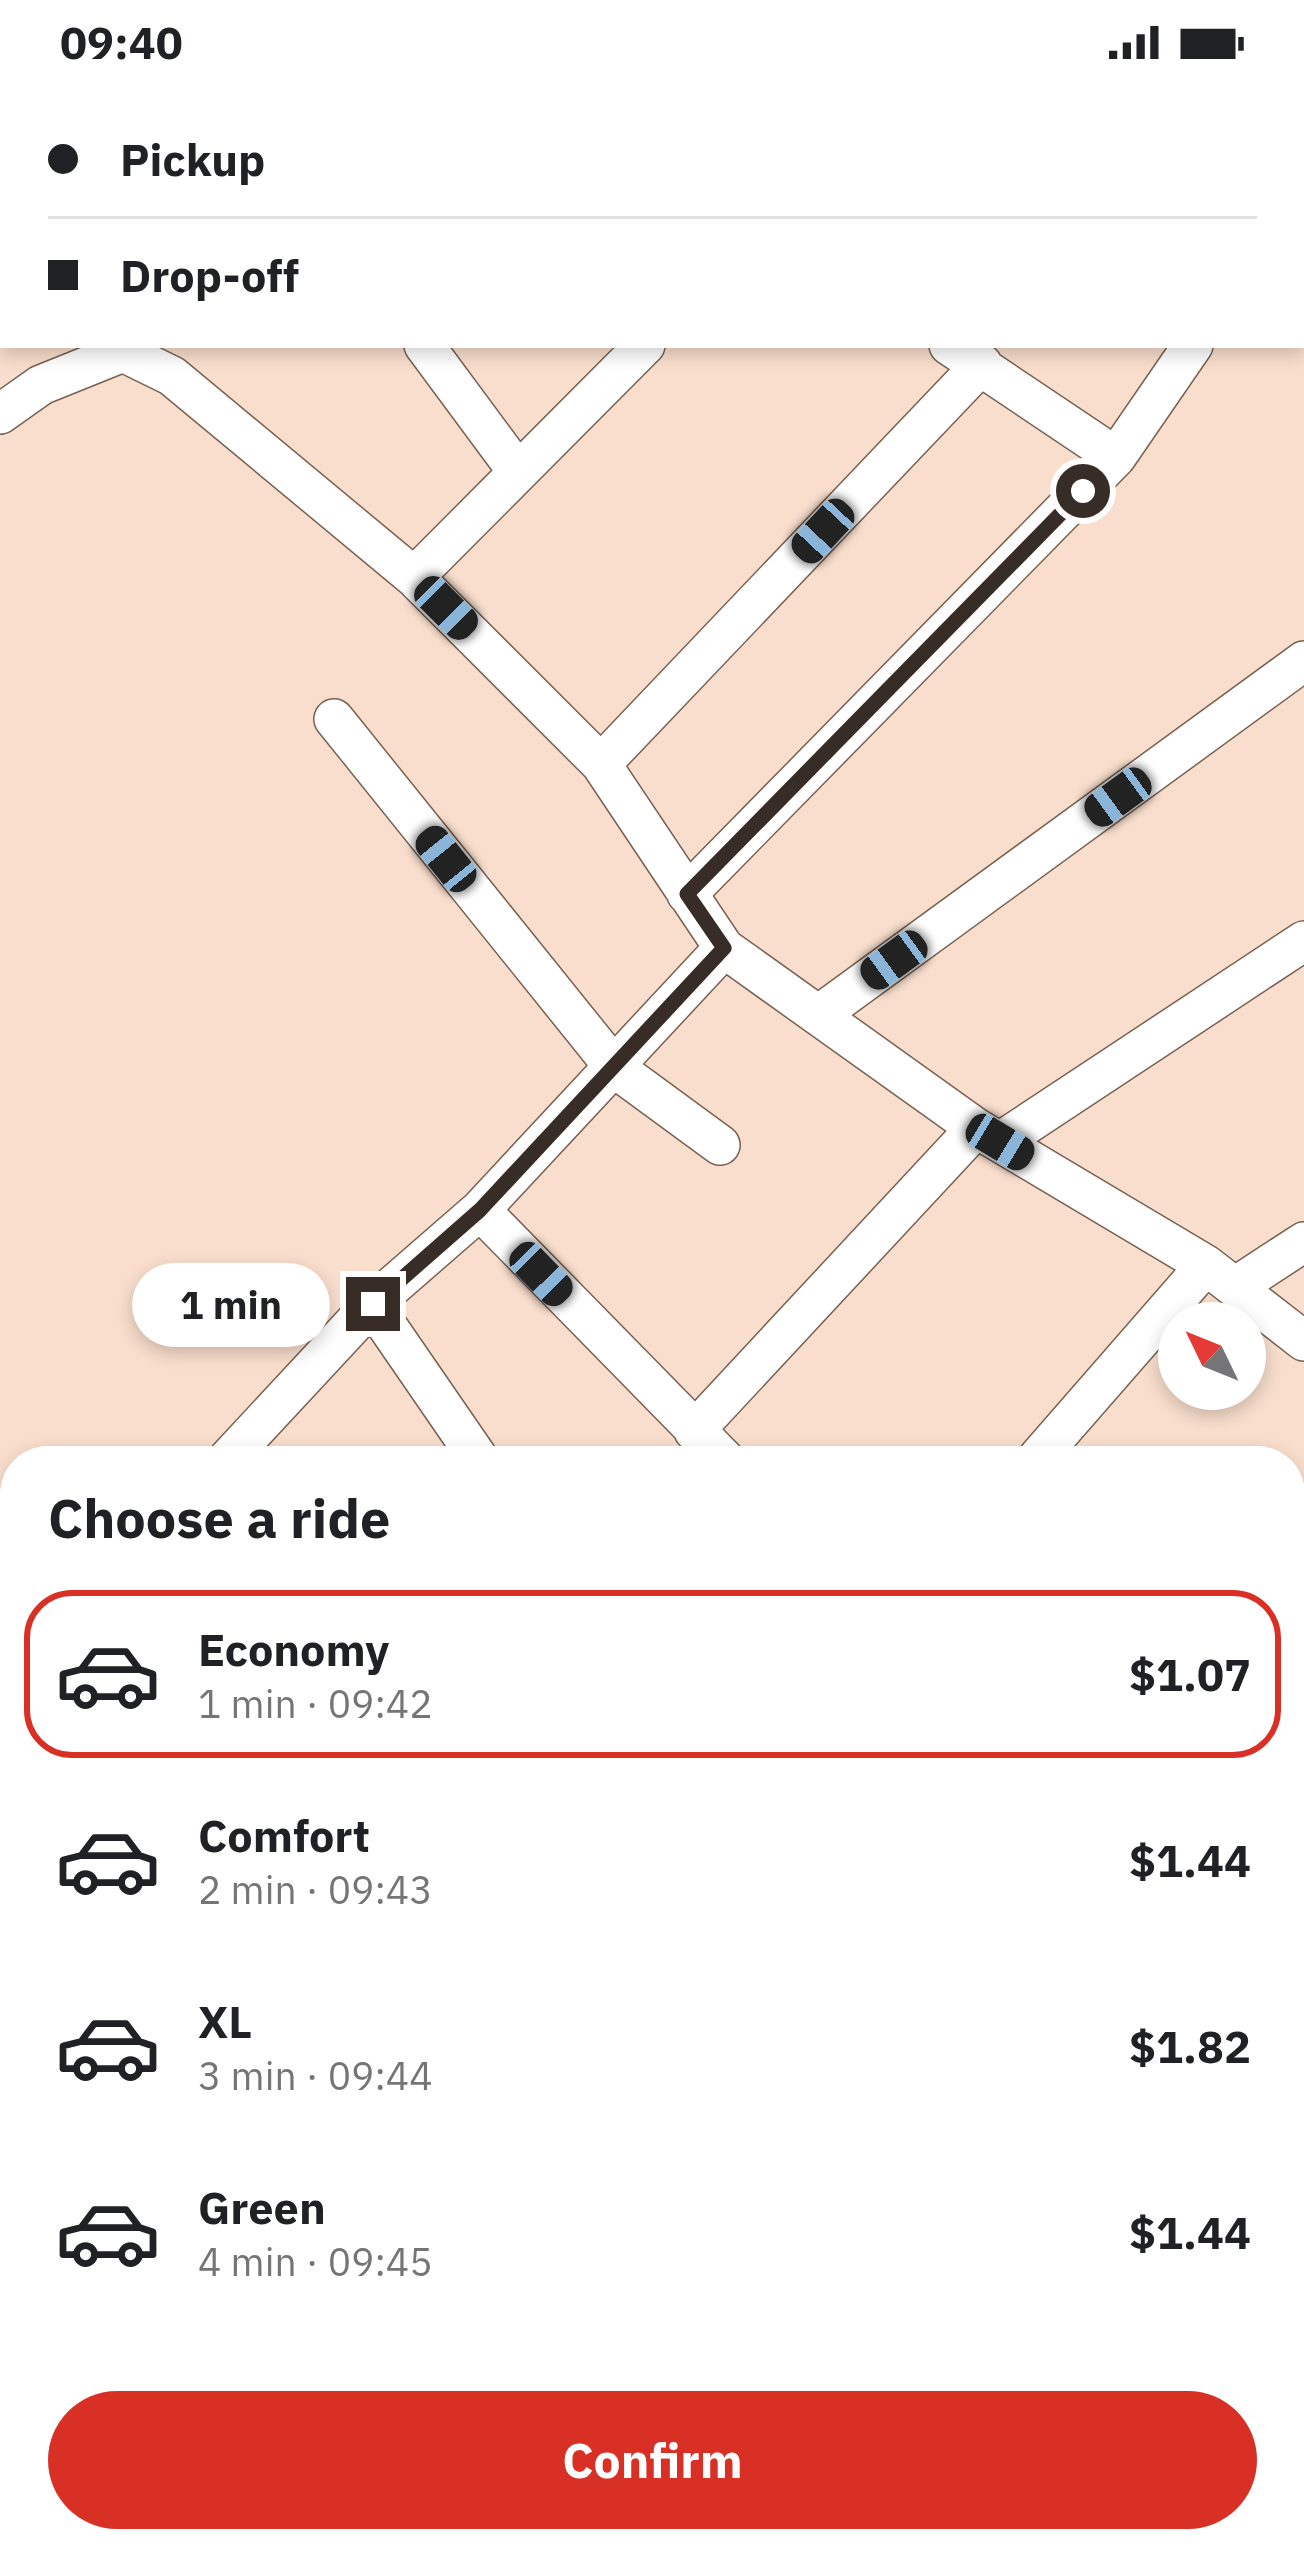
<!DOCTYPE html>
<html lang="en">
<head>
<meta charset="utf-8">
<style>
	:root { --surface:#fff; --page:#f2f2f2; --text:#202124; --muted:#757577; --line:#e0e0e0; --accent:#d93025 }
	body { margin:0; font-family:"IBM Plex Sans",sans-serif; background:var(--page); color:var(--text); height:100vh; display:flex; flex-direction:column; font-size:45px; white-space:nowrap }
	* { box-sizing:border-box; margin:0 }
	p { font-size:39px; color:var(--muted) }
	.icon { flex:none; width:66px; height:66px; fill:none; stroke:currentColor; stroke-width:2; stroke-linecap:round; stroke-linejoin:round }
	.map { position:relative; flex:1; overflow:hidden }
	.details { position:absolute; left:0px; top:1362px; width:1305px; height:1107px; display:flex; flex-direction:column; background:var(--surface); border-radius:48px 48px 0 0; box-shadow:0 6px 18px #0003 }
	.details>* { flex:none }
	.hud { position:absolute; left:0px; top:0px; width:1305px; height:264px; box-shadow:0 6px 18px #0003; display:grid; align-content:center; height:264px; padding:0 48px; background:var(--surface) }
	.needle { width:78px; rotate:313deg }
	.controls { position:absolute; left:1158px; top:1218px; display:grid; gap:24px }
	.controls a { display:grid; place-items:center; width:108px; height:108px; border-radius:50%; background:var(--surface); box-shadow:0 6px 18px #0003; font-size:60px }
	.end { position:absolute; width:54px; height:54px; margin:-27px; border:15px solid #372d26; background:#fff; box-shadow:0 0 0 6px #fff }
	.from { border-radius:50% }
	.bubble { position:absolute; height:84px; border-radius:42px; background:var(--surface); box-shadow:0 6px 18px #0003; font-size:39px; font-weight:700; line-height:84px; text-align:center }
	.car { position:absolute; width:36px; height:72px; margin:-36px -18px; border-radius:15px; box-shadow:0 0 9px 3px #0007; background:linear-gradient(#222 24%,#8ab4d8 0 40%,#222 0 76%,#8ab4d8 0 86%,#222 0) }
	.hud b { display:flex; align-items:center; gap:42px; height:114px; font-size:45px }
	.hud b+b { border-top:3px solid var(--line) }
	.hud i { width:30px; height:30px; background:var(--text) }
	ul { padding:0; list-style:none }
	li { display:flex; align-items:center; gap:36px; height:168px; margin:0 24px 18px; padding:0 24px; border:6px solid transparent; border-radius:48px }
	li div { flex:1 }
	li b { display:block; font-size:45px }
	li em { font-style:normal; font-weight:700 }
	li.current { border-color:var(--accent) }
	li>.icon { width:108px; height:108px; stroke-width:1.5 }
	h2 { padding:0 48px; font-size:54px; line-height:144px }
	.button { display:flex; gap:24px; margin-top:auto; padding:24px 48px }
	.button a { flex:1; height:138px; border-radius:72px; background:var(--accent); color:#fff; font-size:48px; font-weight:700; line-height:138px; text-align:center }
	.status { display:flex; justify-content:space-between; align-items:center; height:84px; padding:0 60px; background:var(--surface); direction:ltr }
	.status svg { height:33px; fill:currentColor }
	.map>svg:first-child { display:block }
	.forest { fill:#cba38a }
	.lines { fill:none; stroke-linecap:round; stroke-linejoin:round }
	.minor-casing { stroke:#786152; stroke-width:42 }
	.minor { stroke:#fff; stroke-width:39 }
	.route { stroke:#372d26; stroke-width:15 }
</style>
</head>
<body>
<div class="status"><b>09:40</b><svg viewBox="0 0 49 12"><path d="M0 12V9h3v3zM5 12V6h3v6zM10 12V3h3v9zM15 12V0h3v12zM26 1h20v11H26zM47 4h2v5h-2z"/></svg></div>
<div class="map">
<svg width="1304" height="2468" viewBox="0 0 1304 2468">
	<rect width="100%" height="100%" fill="#f9decd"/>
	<!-- forest -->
	<path class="forest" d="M1304 2238V2468H974L995 2454H1290V2241Z"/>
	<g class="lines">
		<defs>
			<path id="minor" d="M232 0 234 3
				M608 0 610 3
				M1044 0 1048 3
				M879 3 882 0
				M1302 198 1304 200
				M424 261 518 388
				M949 261 1116 373
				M0 330 41 301 123 268 172 292 414 493 601 680 724 864 976 1044 1206 1181 1304 1257
				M414 493 645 261
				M334 635 615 984 720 1061
				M601 680 982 280
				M687 810 1116 373 1193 261
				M820 930 1304 577
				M1000 1058 1304 857
				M480 1126 726 1377
				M1235 1203 1304 1158
				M372 1220 480 1377
				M694 1347 976 1044
				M226 1377 372 1220 480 1126 724 864
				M1035 1377 1206 1181
				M0 1519 15 1507
				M1290 1576 1304 1567
				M0 1654 15 1676
				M0 2155 15 2177
				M0 2314 15 2305
				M345 2457 349 2454"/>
		</defs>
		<!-- minor casing -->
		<use href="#minor" class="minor-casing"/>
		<!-- minor -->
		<use href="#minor" class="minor"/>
	</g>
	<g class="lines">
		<!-- route -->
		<path class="route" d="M373 1220 480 1126 724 864 687 810 1083 407"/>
	</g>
</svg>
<div class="controls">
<a><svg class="needle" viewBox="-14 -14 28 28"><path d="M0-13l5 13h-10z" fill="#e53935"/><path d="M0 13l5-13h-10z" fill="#757577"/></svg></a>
</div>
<i class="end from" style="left:1083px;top:407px"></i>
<i class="end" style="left:373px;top:1220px"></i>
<div class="bubble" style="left:132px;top:1179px;width:198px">1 min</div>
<i class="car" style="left:823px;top:447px;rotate:223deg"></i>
<i class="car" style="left:446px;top:524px;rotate:135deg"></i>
<i class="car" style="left:1118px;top:713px;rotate:234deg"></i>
<i class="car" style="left:446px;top:775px;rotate:321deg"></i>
<i class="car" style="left:894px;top:876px;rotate:234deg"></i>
<i class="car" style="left:1000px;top:1058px;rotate:121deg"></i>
<i class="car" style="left:541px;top:1190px;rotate:136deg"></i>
<div class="hud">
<b><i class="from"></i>Pickup</b>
<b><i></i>Drop-off</b>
</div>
<section class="details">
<h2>Choose a ride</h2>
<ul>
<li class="current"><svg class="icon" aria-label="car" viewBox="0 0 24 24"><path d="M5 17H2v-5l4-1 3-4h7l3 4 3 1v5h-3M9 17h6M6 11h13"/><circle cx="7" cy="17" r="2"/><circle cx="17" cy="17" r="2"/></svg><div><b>Economy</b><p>1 min · 09:42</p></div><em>$1.07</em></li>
<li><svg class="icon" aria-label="car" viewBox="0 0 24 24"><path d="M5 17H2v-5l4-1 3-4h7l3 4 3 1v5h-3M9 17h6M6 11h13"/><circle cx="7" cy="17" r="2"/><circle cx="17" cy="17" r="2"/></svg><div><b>Comfort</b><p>2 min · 09:43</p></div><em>$1.44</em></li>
<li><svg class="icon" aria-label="car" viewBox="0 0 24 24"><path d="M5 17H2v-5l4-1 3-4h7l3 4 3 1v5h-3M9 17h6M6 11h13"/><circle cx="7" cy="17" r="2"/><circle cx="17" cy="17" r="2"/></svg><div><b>XL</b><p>3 min · 09:44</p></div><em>$1.82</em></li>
<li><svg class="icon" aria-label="car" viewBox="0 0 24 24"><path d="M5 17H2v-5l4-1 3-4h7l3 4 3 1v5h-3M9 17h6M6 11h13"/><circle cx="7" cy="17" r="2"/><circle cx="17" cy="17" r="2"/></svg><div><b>Green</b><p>4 min · 09:45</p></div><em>$1.44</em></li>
</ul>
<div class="button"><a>Confirm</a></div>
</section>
</div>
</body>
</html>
